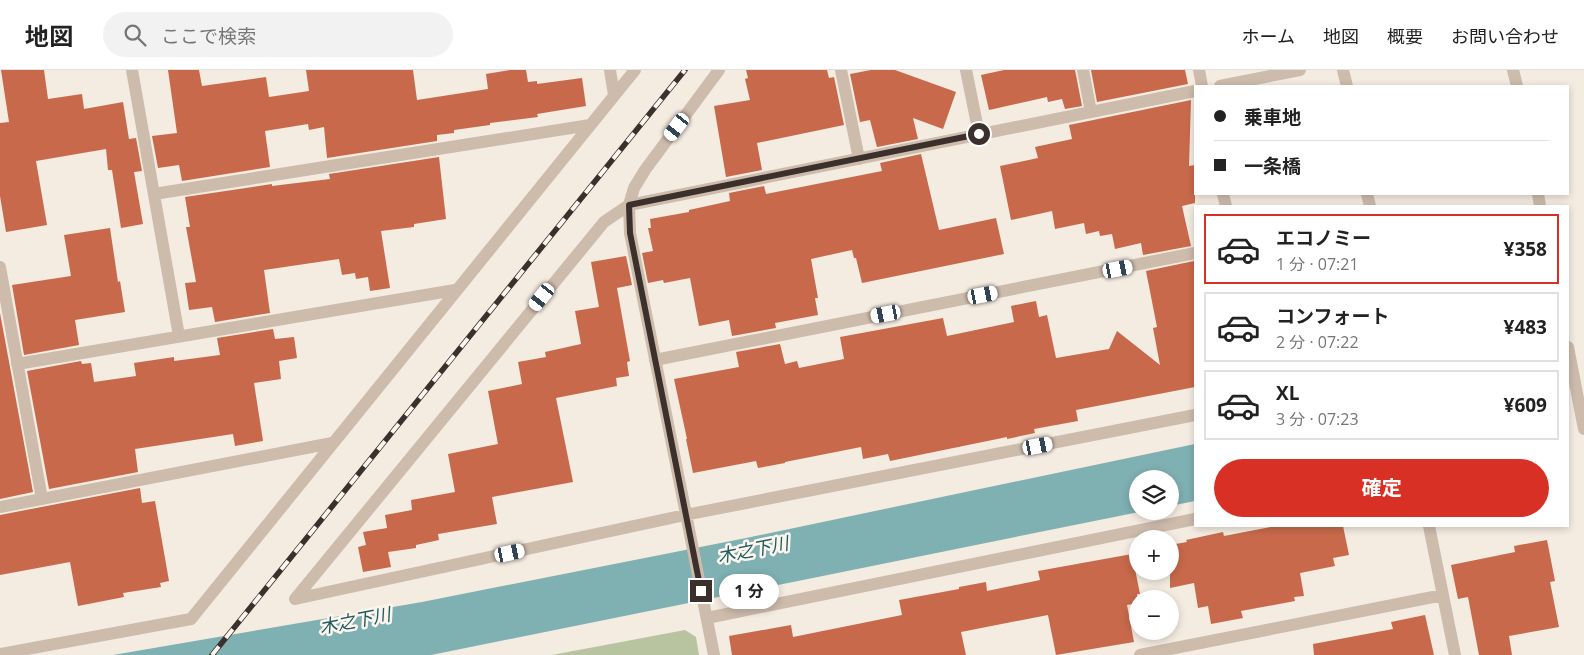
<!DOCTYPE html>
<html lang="ja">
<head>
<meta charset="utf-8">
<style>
	:root { --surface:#fff; --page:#f2f2f2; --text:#222; --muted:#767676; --line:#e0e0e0; --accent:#d93025 }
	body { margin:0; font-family:"Open Sans","Noto Sans JP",sans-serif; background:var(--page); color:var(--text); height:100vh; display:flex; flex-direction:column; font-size:19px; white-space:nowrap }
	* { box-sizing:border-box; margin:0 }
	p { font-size:16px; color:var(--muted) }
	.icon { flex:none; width:28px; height:28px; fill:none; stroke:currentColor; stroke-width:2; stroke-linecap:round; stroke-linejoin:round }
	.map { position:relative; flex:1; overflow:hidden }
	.panel { position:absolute; left:1194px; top:135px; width:375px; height:322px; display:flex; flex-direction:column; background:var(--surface); border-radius:0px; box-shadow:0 2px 8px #0003 }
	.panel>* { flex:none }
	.guide { position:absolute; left:1194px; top:15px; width:375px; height:110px; border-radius:0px; box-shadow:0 2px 8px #0003; display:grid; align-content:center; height:110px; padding:0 20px; background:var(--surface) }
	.controls { position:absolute; left:1129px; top:400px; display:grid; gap:10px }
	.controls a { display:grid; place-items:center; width:50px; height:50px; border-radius:50%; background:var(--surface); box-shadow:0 2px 8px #0003; font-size:25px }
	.end { position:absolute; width:22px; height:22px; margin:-11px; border:6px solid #3b302b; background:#fff; box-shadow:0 0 0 2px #fff }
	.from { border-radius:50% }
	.bubble { position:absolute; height:35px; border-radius:18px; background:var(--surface); box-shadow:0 2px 8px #0003; font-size:16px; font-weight:700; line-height:35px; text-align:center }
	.car { position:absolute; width:15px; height:30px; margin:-15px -8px; border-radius:6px; box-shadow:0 0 4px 1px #0007; background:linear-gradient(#fff 24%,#345 0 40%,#fff 0 76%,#345 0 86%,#fff 0) }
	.guide b { display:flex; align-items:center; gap:18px; height:48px; font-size:19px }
	.guide b+b { border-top:1px solid var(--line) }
	.guide i { width:12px; height:12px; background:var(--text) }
	ul { padding:9px 0 0; list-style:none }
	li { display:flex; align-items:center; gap:15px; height:70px; margin:0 10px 8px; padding:0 10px; border:2px solid var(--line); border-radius:0px }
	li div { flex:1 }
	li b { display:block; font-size:19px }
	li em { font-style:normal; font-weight:700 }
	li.active { border-color:var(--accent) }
	li>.icon { width:45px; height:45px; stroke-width:1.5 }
	.action { display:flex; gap:10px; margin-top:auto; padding:10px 20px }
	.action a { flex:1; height:58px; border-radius:30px; background:var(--accent); color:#fff; font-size:20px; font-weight:700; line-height:58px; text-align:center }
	header { display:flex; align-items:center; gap:30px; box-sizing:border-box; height:70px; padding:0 25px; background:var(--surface); border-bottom:1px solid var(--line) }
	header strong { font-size:24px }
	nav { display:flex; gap:28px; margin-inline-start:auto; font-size:18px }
	.search { width:350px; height:45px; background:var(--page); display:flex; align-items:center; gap:12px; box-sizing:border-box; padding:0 18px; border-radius:28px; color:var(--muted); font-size:19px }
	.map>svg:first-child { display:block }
	.green { fill:#b8c4a0 }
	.water { fill:#7fb0b2 }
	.pier { fill:#f4ebe1 }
	.building { fill:#c8694b }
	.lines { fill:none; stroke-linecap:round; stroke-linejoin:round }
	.minor { stroke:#cdbbac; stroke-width:12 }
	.rail-casing { stroke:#3b302b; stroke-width:5.5 }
	.rail { stroke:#fbf5ee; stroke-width:4; stroke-dasharray:11; stroke-linecap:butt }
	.route { stroke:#3b302b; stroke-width:6 }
	.labels { text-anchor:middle; stroke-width:5; stroke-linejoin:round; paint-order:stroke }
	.water-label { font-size:18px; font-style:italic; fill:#1f5a5e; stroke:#fbf5ee }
</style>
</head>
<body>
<header>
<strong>地図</strong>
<div class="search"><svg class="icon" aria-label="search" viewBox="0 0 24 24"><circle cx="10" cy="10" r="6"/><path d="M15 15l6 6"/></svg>ここで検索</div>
<nav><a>ホーム</a><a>地図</a><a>概要</a><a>お問い合わせ</a></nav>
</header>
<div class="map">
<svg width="1584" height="585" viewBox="0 0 1584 585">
	<rect width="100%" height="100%" fill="#f4ebe1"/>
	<!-- green -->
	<path class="green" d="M685 560 696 567 699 585H552Z"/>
	<!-- water -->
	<path class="water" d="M1195 374V431L1170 436V409H1138V441H1144L431 585H113L422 532 746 468Z"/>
	<!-- pier -->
	<path class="pier" d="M1584 289V356L1568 359V292Z"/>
	<!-- building -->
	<path class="building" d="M1 0H44L48 29 82 24 84 39 123 32 129 69 136 68 142 101 134 102 143 154 121 158 112 100H108L106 79 36 91 47 155 6 162 0 126V53L9 52Z
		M168 0H199L202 16 266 7 269 27 309 21 306 0H413L417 30 488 19 486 4 510 0H526L528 12 537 11V14L582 8 586 36 537 44 538 47 490 53V55L454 60V63L437 65V71L327 88 324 57 309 60 308 54 265 61 270 97 182 111 179 95 158 98 152 66 177 63Z
		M746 0H827L829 8 834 7 844 55 757 73 762 100 726 107 714 36 750 30 745 9 748 8Z
		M871 0H895L956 22 943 59 913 48 918 69 877 77 870 50 860 52 850 4Z
		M1004 0H1075L1082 36 1065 39 1062 29 1048 32 1047 27 989 40 981 5Z
		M1091 0H1185L1188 14 1097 32Z
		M1191 30 1189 96 1195 95V133L1182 136 1191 176 1143 185 1141 173 1115 179 1112 164 1100 166 1099 161 1086 164 1084 153 1055 159 1052 141 1011 150 1000 96 1038 88 1035 77 1072 69 1069 55Z
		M921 84 939 160 996 148 1004 184 862 213 856 188H854L852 180 811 189 818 228H815L818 245 775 253 776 258 732 266 729 250 699 256 690 208 664 213 663 210 648 213 642 183 653 181 648 158H651L650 149 689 142V140L730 131 729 123 764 116 766 124 882 101 880 93Z
		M439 87 446 149 414 154V157L381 161 390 218 370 221 368 207 356 209 355 203 342 205 339 189 264 200 270 243 215 252 212 237 189 240 185 213 196 212 186 157H190L185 127 272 114V116L330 109 329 104Z
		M110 158 118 212 120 211 125 242 75 250 79 275 24 285 12 215 71 206 64 165Z
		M626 186 632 215 617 218 630 291 627 292 629 306 616 308 617 316 556 328 573 412 492 427 497 454 438 464 439 470 416 475V478L388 482 391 497 363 502 358 477 366 475 363 462 387 458 385 445 412 440 411 430 455 422 448 384 498 374 488 321 522 314 518 292 546 287 545 282 581 274 575 241 599 237 591 192Z
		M1194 191 1195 317 1076 340 1078 351 1034 359 1035 363 1007 369V367L890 391 888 384 863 389 861 377 785 392V393L758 398 756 391 693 403 686 369H687L674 309 739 297 736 282 780 274 785 294 797 291 799 298 844 289 840 267 943 248 947 266 1014 252 1011 236 1036 231 1039 247 1047 245 1056 288 1109 279 1117 261 1160 295 1153 258 1157 257 1146 201Z
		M0 243 33 422 0 429Z
		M273 259 275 269 294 267 297 288 279 291 281 309 254 313 263 371 235 376 233 364 135 379 138 402 49 419 27 301 81 291 82 294 91 293 94 312 136 306 134 293 174 287V291L220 285 217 268Z
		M140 418 142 433 155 431 169 511 160 513 161 517 123 523 124 527 78 536 70 492 0 505V445Z
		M1276 456H1343L1349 485 1333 488 1335 496 1300 503 1304 526 1294 527 1295 531 1241 541 1243 548 1211 554 1208 536 1198 538 1194 513 1170 518V475L1187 472 1186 470 1223 462 1224 466Z
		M1547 470 1555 511 1550 512 1559 557 1509 566 1512 585H1479L1468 527 1458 529 1451 495 1515 482 1514 476Z
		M1132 484 1140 524H1137L1138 533 1127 535 1134 572 1056 585 1048 545 961 562 966 585H732L729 566 791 555 793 567 902 545 899 530 959 519V517L986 512 987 521 1040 510 1038 501Z
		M1425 545 1434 585H1314L1313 574 1393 559 1391 552Z"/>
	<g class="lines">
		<!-- minor -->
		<path class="minor" d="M132 0 179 266
			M610 0 614 25
			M841 0 859 89
			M966 0 979 64
			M1083 0 1091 42
			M1199 0 1202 16
			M1343 0 1347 16
			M1513 0 1517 16
			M1220 16 1300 0
			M154 124 590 55
			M1223 124 1226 136
			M1367 124 1370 136
			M1538 124 1540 136
			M0 197 42 429
			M1568 277 1584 359
			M655 290 1195 183
			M17 294 455 220
			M0 437 332 373
			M1429 456 1455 585
			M295 529 604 152 629 135 1195 21
			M295 529 685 445 1195 345
			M707 548 1195 449
			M0 584 191 549 635 0
			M714 585 630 163 629 135 634 118 645 100 719 0
			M1140 585 1443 525"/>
		<defs>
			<path id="rail" d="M212 585 685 0"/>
		</defs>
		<!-- rail casing -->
		<use href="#rail" class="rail-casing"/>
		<!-- rail -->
		<use href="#rail" class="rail"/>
	</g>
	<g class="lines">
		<!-- route -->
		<path class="route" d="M701 521 630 163 629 135 979 64"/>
	</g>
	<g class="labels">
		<!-- water labels -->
		<g class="water-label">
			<text transform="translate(753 480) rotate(-11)" y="6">木之下川</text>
			<text transform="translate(355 551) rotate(-11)" y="6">木之下川</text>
		</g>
	</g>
</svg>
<div class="controls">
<a><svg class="icon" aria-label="layers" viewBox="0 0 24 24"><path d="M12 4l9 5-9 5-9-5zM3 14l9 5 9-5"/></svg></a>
<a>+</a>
<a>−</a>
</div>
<i class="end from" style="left:979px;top:64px"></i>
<i class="end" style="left:701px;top:521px"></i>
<div class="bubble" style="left:719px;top:504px;width:60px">1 分</div>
<i class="car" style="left:677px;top:57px;rotate:217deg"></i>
<i class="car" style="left:1118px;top:199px;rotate:79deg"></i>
<i class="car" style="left:983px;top:225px;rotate:79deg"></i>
<i class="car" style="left:542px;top:227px;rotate:219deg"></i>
<i class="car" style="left:886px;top:244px;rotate:259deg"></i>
<i class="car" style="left:1038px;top:376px;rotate:79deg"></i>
<i class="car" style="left:510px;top:483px;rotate:78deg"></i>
<div class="guide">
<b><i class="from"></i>乗車地</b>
<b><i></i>一条橋</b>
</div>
<section class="panel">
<ul>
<li class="active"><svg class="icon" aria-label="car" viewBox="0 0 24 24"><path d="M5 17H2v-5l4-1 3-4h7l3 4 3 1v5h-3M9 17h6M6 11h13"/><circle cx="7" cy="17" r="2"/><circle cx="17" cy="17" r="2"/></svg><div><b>エコノミー</b><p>1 分 · 07:21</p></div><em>¥358</em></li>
<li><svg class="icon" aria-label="car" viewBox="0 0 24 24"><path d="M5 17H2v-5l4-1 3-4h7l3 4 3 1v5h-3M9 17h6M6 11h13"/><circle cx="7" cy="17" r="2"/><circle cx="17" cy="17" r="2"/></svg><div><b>コンフォート</b><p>2 分 · 07:22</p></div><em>¥483</em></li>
<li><svg class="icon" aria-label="car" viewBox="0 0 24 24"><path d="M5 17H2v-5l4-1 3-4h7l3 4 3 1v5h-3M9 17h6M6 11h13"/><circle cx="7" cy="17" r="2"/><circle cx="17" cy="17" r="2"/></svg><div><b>XL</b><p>3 分 · 07:23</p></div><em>¥609</em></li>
</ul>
<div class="action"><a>確定</a></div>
</section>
</div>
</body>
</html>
